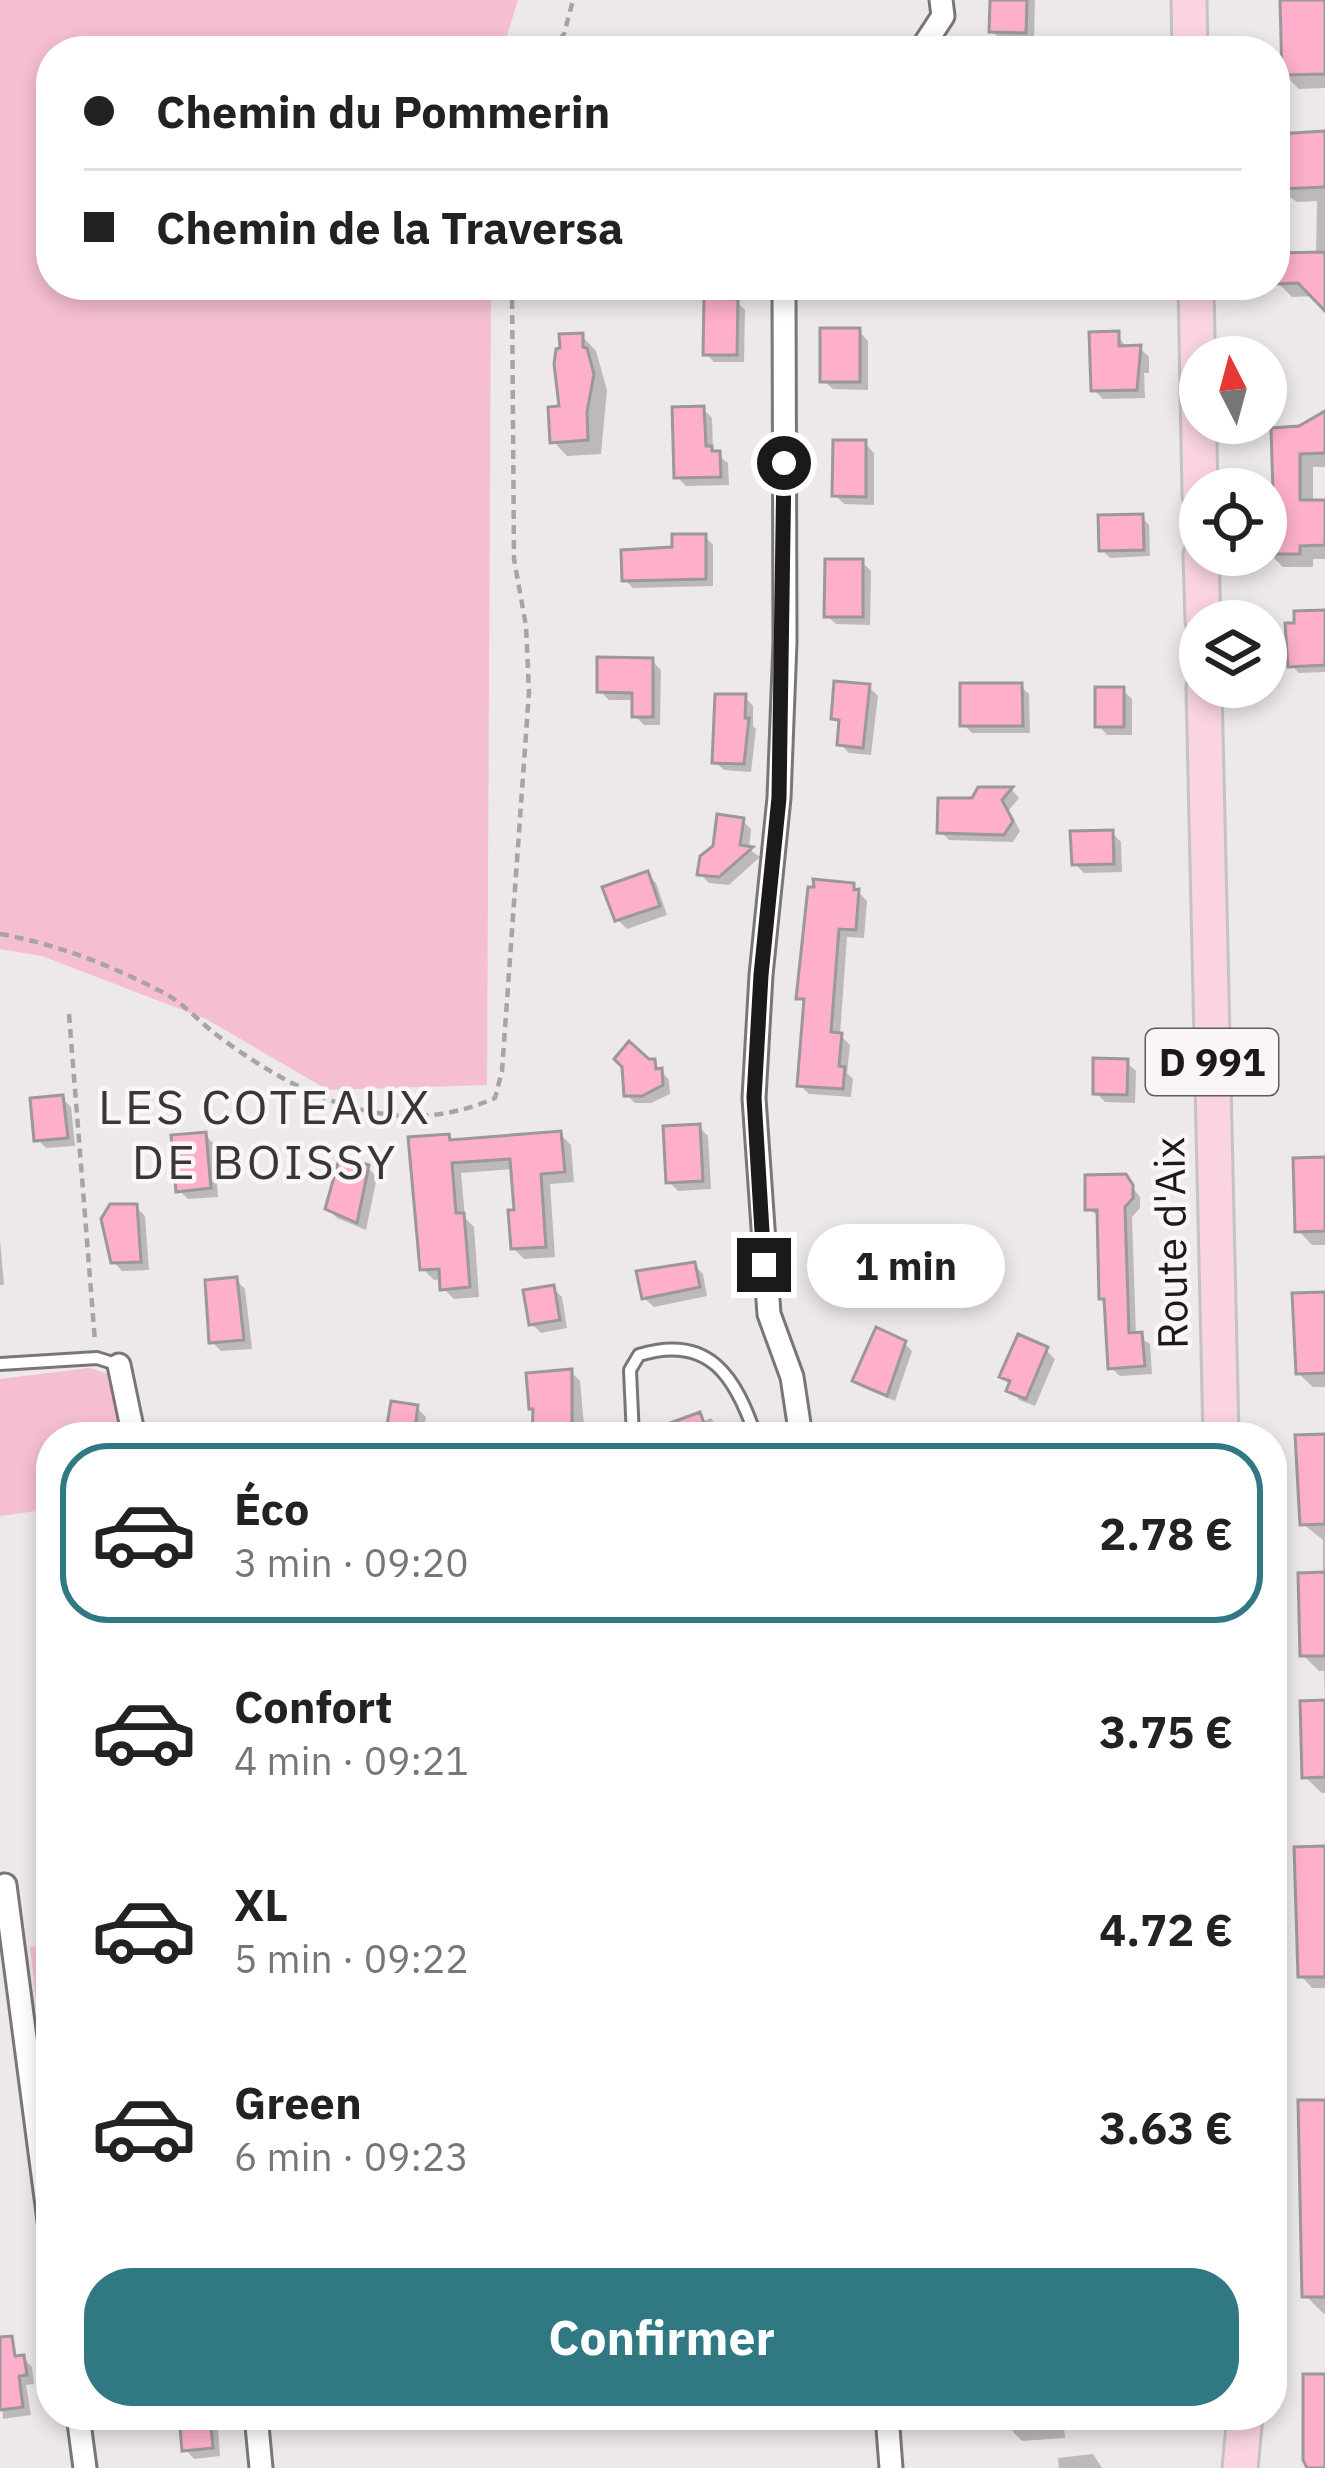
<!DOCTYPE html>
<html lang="fr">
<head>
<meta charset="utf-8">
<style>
	:root { --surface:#fff; --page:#f2f2f2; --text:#222; --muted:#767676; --line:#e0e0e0; --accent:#317982 }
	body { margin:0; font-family:"IBM Plex Sans",sans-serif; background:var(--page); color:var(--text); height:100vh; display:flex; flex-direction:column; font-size:45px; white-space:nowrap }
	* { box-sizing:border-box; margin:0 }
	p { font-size:39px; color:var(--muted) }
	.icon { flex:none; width:66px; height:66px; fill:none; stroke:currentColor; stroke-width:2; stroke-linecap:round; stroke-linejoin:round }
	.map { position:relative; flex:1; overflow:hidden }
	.side { position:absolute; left:36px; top:1422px; width:1251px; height:1008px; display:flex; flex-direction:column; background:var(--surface); border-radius:48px; box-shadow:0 6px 18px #0003 }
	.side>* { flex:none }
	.top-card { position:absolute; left:36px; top:36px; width:1254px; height:264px; border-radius:48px; box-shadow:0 6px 18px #0003; display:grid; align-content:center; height:264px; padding:0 48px; background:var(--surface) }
	.needle { width:78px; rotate:354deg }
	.buttons { position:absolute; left:1179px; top:336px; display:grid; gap:24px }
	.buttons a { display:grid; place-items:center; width:108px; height:108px; border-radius:50%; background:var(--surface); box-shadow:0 6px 18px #0003; font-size:60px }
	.end { position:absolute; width:54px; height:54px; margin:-27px; border:15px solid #1b1919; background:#fff; box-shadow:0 0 0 6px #fff }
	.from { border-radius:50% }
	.bubble { position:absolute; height:84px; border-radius:42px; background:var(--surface); box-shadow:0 6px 18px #0003; font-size:39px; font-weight:700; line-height:84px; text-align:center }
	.top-card b { display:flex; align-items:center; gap:42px; height:114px; font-size:45px }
	.top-card b+b { border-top:3px solid var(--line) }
	.top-card i { width:30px; height:30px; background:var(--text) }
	ul { padding:21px 0 0; list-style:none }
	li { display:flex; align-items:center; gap:36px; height:180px; margin:0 24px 18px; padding:0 24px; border:6px solid transparent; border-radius:48px }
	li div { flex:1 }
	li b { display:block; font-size:45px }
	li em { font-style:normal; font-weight:700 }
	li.current { border-color:var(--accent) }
	li>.icon { width:108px; height:108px; stroke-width:1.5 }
	.cta { display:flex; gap:24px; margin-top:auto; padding:24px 48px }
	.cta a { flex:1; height:138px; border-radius:48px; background:var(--accent); color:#fff; font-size:48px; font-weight:700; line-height:138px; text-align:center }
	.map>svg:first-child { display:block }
	.green { fill:#f6bfd1 }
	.shadow { fill:#0003 }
	.building { fill:#fdafcb; stroke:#9c9799; stroke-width:3 }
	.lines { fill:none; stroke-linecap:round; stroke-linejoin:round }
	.lane-casing { stroke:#7a7677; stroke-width:16 }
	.street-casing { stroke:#7a7677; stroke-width:27 }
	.primary-casing { stroke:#c4c3c3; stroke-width:39 }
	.path { stroke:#a8a4a5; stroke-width:4.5; stroke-dasharray:9 6; stroke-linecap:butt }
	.lane { stroke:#fff; stroke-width:10 }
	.street { stroke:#fff; stroke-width:21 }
	.primary { stroke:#fbd4e2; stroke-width:33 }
	.route { stroke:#1b1919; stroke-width:15 }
	.labels { text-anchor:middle; stroke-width:9; stroke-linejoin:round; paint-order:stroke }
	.shield { fill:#faf5f7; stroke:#5e5b5c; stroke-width:3 }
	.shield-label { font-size:39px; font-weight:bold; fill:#1b1919 }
	.street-label { font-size:42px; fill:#1b1919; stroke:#faf5f7 }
	.quarter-label { font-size:48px; letter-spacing:3px; fill:#393637; stroke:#faf5f7 }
</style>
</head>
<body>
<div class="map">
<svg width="1325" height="2468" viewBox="0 0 1325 2468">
	<rect width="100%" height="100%" fill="#ede8e9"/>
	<!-- green -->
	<path class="green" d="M0 0H518L502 51H51V285H491L487 1085 328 1090 206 1019 42 956 0 949Z
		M89 1368 108 1374 126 1437H51V1509L0 1516V1379Z
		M51 1945V2064L44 2065 30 1947Z"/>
	<!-- shadow -->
	<path class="shadow" d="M993 0H1035L1034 41 1001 40 992 31Z
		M1283 0H1325V88L1299 89 1284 74Z
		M1325 134V306L1315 296 1292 297 1278 283 1316 255 1317 201 1297 202 1275 187V144Z
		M838 285H876V290L844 291Z
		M737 302 745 310 744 362H714L706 354Z
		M859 331 868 341V390L833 389 823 380Z
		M1117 334 1127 349 1140 348 1149 357V373H1144L1145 398 1103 399 1094 390Z
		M582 336 596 351 607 390 601 454 567 456 553 441Z
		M703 409 712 418 713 451 728 463 729 485 686 486 677 477Z
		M1325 411V467H1313V503H1325V559H1313V567H1283L1268 552 1276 495 1300 429Z
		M865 443 874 453V505L844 504 835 495Z
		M1141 517 1149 525 1150 556 1110 558 1102 550Z
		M705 537 713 545V586L633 588 625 580Z
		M862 562 871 571 870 625 836 624 827 616Z
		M1325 613V672L1299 673 1291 665Z
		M652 661 661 670 660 725H644L635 716V700H609L600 691Z
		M1020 686 1029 694 1030 733H972L963 724Z
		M869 687 878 696 871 755 849 753 840 744 841 726 834 718Z
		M1123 690 1132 699V735H1107L1098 725Z
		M745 697 753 706V726L756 729 751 772 724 770 715 762Z
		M980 790H1012L1019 798 1009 810 1020 831 1013 842 949 840 940 831 973 801Z
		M742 820 751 829 749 849 760 857 729 885 709 883 700 874Z
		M1112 833 1121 842 1122 872 1084 873 1075 864Z
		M647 874 656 883 667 915 627 929 618 920Z
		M853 886 867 901 864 938 847 937 840 1035 850 1045 847 1073 853 1079 851 1097 809 1094 800 1085 806 1005 800 998Z
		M648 1062H654L669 1080 670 1094 651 1103H635L627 1095Z
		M1126 1062 1136 1071 1135 1103 1105 1102 1096 1093Z
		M62 1098 71 1107 75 1146 46 1148 37 1139Z
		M699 1127 708 1136 711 1189 678 1191 669 1182Z
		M560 1134 571 1145 574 1182 550 1184 555 1257 524 1259 513 1248 517 1212 514 1169 461 1173 465 1218 474 1227 479 1297 454 1299 443 1288 442 1279 434 1280 423 1269 448 1137 454 1142Z
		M205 1135 214 1144 218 1197 188 1199 179 1190Z
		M1325 1160V1245H1312L1298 1230Z
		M368 1168 377 1177 366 1230 337 1218 328 1209Z
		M1124 1177 1140 1197V1208L1132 1217 1136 1335 1150 1344 1152 1374 1120 1376 1111 1368 1107 1303 1102 1298 1100 1217 1088 1209Z
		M136 1207 145 1216 149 1270 122 1271 113 1261Z
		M0 1239 4 1285H0Z
		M694 1265 703 1274 707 1296 654 1307 644 1298Z
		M236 1280 245 1289 252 1349 221 1351 212 1342Z
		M553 1288 562 1297 567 1328 541 1333 532 1324Z
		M1325 1295V1387H1313L1298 1373Z
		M904 1343 912 1351 895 1401 864 1388 856 1380Z
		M1046 1350 1055 1359 1035 1406 1019 1400 1003 1376Z
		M571 1372 580 1381 585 1437H535Z
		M417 1408 426 1417 423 1437H388Z
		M699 1415 704 1421 711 1418 724 1437H677Z
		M331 1432 337 1437H309V1434Z
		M241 1433 246 1437H212V1436Z
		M1325 1437V1793H1322L1305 1777 1325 1703 1324 1671H1319L1303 1655 1323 1575V1540L1303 1524Z
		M51 1528V1592L46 1588 41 1530Z
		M1325 1849V1988H1312L1301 1976Z
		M1325 2103V2314H1324L1305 2295Z
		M23 2358 32 2367 34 2384 26 2385 31 2415 3 2419 0 2361Z
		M182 2415H217L220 2456 194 2459 185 2449Z
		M767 2415H814V2424L776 2427Z
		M1012 2415H1063L1065 2438 1022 2441 1013 2432Z
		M1093 2454 1102 2468H1059L1058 2458Z"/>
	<!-- building -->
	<path class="building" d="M990 0H1027L1026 33 989 32Z
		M1280 0H1325V74L1282 75Z
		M1325 131V187L1280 189 1279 180 1275 181 1278 134Z
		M1325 252V311L1298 283 1275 284V253Z
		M704 298 738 299 737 355H703Z
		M820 328H860V382H820Z
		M1119 331V346L1141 345 1137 390 1091 391 1089 332Z
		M583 333V347L587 348 594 374 587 412 588 440 550 443 548 407 559 406 554 364 556 349 560 348 559 334Z
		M704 406 706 446H712V451H720L721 477 674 478 672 407Z
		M1325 411V453L1300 454V500H1325V545L1300 546V554H1266V492H1273L1271 428 1299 426Z
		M833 440H866V497L832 496Z
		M1143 514 1144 550 1099 551 1098 515Z
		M672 534H706V579L622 581 621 550 672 547Z
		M825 559H863V617H824Z
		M1325 610V665L1288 667 1285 623H1294V611Z
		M597 657 653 658V717H632V693L597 692Z
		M834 681 870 684 863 748 837 745 839 720 831 719Z
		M960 683H1022L1023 726H960Z
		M1095 687H1124V727H1095Z
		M715 694H746L745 718H749L744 764 712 763Z
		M978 787H1013L1002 800 1013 821 1004 835 937 833 938 798H972Z
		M717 814 744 818 740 845 753 847 719 877 697 875 700 856 713 846Z
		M1113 830 1114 864 1072 865 1070 831Z
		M648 871 660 906 615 921 602 887Z
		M813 879 854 883V890L859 889 856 930 839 929 831 1032 842 1033 839 1066 845 1067 843 1089 797 1086 804 999H796L808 887H814Z
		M629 1041 649 1059H655L656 1069 662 1068 663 1085 642 1096H624L622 1067 614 1059Z
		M1093 1058 1128 1059 1127 1095 1093 1094Z
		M63 1095 68 1138 34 1141 30 1098Z
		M700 1124 703 1181 666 1183 663 1126Z
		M561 1131 565 1172 541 1174 546 1247 511 1249 508 1210H514L510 1159 452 1163 456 1213H464L470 1287 440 1290 439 1269 420 1270 408 1137 449 1134 450 1140Z
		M206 1132 211 1188 176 1192 171 1135Z
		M340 1156 369 1165 357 1223 325 1209Z
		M1325 1157V1231L1295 1232 1293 1158Z
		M1126 1174 1133 1185V1198L1125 1207 1129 1333 1142 1332 1145 1366 1108 1369 1104 1299H1099L1097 1210H1085V1175Z
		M110 1204H137L141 1262 111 1263 101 1219Z
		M695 1262 700 1287 642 1299 636 1271Z
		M237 1277 244 1340 209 1343 205 1280Z
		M554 1285 560 1320 529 1325 523 1290Z
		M1325 1292V1373L1296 1374 1292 1293Z
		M876 1327 906 1341 887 1396 852 1381Z
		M1018 1334 1048 1347 1026 1399 1006 1391 1010 1381 999 1377Z
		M572 1369V1437H532L533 1409H529L526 1373Z
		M391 1401 418 1405 414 1437H385Z
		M700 1412 709 1437H643V1433Z
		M1325 1434V1524L1300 1525 1295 1435Z
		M1325 1572V1656H1300L1298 1573Z
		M1325 1700V1777L1302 1778 1300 1701Z
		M1325 1846V1977H1298L1294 1847Z
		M1298 2100H1325V2297H1302Z
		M12 2336 15 2356 24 2355 27 2375 19 2376 23 2407 0 2410V2337Z
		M1303 2374H1325V2468H1307L1303 2460Z
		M179 2415H210L213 2448 182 2451Z"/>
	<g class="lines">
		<defs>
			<path id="lane" d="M0 1364 97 1358 119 1365
				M633 1437 630 1370 639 1355C710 1333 736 1378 756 1437"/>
			<path id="street" d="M920 51 943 16 941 0
				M784 285 785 642 779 798 761 975 754 1098 769 1314 792 1377 801 1437
				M119 1365 134 1437
				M5 1885 51 2236
				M78 2415 85 2468
				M256 2415 261 2468
				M887 2415 891 2468"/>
			<path id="primary" d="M1189 0 1190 51
				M1196 285 1200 496
				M1201 555 1203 621
				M1204 687 1221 1437
				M1240 2468 1245 2415"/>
		</defs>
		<!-- lane casing -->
		<use href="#lane" class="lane-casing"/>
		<!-- street casing -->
		<use href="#street" class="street-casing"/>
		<!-- primary casing -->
		<use href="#primary" class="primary-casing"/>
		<!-- path -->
		<path class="path" d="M550 51 564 34 573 0
			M0 934C57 944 113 966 164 993 185 1004 202 1025 222 1039 303 1098 396 1142 495 1098L502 1071 529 692 526 626 514 559 512 285
			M69 1014 95 1341"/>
		<!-- lane -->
		<use href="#lane" class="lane"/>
		<!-- street -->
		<use href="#street" class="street"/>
		<!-- primary -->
		<use href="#primary" class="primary"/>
	</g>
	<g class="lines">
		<!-- route -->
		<path class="route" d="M764 1265 754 1098 761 975 779 798 784 463"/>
	</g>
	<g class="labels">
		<!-- shield labels -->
		<rect class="shield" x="1146" y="1029" width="132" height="66" rx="9"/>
		<g class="shield-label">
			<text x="1212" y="1076">D 991</text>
		</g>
		<!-- street labels -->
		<g class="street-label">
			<text transform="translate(1171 1243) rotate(-91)" y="15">Route d'Aix</text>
		</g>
		<!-- quarter labels -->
		<g class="quarter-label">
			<text x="265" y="1124">LES COTEAUX<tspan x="265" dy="55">DE BOISSY</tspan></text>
		</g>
	</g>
</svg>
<div class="buttons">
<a><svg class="needle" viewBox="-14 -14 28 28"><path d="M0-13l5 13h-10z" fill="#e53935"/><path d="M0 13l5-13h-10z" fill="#767676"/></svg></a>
<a><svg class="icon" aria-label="locate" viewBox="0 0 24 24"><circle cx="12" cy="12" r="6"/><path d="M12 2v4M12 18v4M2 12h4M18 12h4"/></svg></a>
<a><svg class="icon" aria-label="layers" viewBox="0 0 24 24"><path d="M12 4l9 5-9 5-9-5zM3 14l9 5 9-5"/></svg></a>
</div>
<i class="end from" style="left:784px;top:463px"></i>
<i class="end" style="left:764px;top:1265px"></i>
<div class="bubble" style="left:807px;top:1224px;width:198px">1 min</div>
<div class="top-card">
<b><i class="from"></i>Chemin du Pommerin</b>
<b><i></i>Chemin de la Traversa</b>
</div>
<section class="side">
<ul>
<li class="current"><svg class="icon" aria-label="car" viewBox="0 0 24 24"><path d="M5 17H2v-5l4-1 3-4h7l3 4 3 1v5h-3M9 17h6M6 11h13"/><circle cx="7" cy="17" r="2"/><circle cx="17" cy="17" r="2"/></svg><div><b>Éco</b><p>3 min · 09:20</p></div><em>2.78 €</em></li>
<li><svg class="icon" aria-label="car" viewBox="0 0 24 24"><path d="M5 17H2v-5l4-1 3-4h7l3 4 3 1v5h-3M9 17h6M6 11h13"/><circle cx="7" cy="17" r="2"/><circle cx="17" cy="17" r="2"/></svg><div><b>Confort</b><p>4 min · 09:21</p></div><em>3.75 €</em></li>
<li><svg class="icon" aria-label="car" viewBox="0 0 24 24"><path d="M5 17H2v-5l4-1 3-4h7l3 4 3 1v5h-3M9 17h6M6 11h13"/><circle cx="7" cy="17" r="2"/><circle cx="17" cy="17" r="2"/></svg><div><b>XL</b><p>5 min · 09:22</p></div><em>4.72 €</em></li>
<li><svg class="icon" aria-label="car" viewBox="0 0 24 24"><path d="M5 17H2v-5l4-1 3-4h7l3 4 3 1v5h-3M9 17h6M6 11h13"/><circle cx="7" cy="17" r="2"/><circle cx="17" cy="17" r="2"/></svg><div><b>Green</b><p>6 min · 09:23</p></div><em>3.63 €</em></li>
</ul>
<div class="cta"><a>Confirmer</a></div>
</section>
</div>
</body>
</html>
